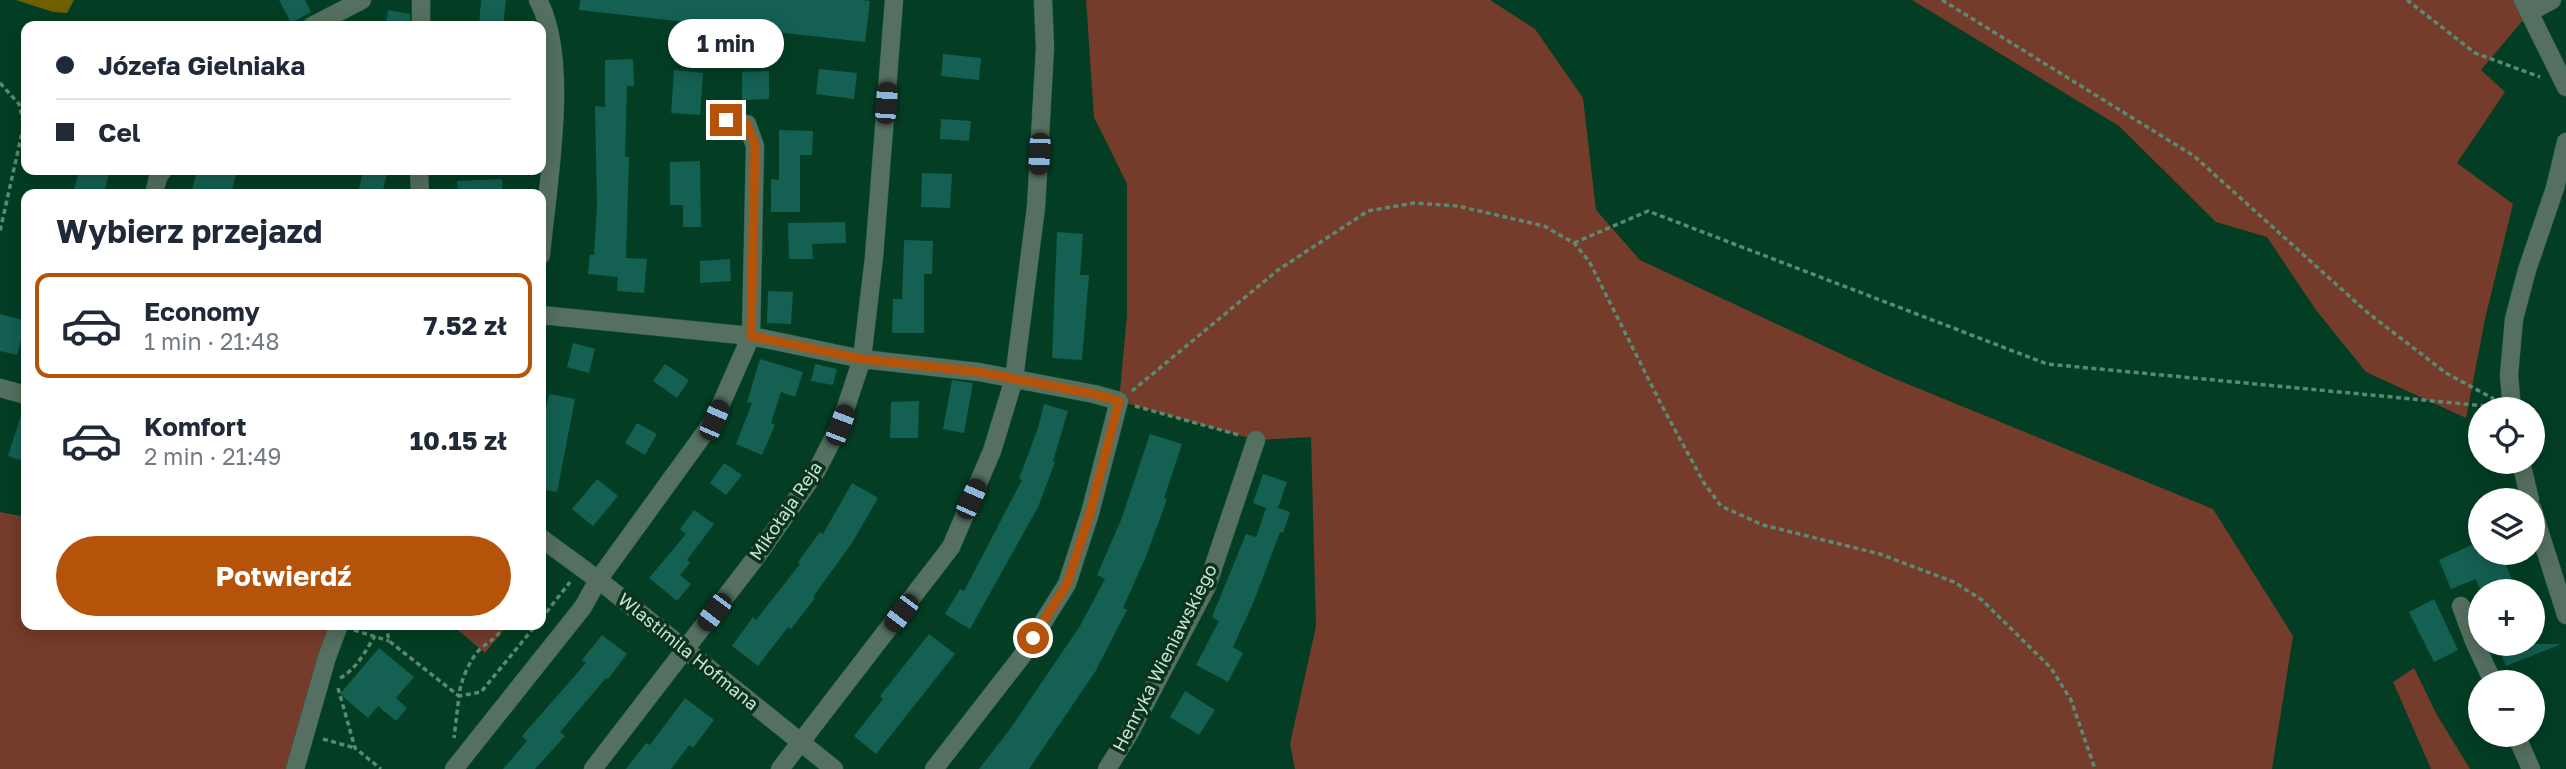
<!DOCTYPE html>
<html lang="pl">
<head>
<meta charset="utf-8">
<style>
	:root { --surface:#fff; --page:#f6f6f7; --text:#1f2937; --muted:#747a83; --line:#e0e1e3; --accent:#b45309 }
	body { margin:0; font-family:"Golos Text",sans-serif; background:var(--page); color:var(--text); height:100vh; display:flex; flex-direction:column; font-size:26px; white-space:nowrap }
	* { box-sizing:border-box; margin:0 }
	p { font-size:23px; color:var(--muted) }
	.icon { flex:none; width:38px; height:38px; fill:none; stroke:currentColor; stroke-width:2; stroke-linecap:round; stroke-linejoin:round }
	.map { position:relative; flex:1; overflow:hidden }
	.details { position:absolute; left:21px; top:189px; width:525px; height:441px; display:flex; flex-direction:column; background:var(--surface); border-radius:14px; box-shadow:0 4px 18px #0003 }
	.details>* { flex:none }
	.banner { position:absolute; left:21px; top:21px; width:525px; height:154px; border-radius:14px; box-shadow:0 4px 18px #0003; display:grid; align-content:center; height:154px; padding:0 35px; background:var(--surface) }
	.buttons { position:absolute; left:2468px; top:397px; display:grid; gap:14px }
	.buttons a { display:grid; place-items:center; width:77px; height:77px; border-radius:50%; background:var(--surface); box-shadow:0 4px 18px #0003; font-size:35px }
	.end { position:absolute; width:32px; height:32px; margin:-16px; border:9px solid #b45309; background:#fff; box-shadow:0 0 0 4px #fff }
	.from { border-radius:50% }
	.bubble { position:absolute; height:49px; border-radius:24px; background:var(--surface); box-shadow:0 4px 18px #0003; font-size:23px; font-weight:700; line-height:49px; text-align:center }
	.car { position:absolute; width:21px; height:42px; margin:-21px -10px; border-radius:9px; box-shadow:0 0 5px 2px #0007; background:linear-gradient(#222 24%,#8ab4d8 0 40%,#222 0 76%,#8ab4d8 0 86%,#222 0) }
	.banner b { display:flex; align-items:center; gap:24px; height:66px; font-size:26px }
	.banner b+b { border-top:2px solid var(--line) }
	.banner i { width:18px; height:18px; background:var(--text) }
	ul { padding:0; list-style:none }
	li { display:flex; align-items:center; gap:21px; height:105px; margin:0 14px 10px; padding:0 21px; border:4px solid transparent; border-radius:14px }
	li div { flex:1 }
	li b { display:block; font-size:26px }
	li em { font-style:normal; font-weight:700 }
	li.current { border-color:var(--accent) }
	li>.icon { width:63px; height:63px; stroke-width:1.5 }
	h2 { padding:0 35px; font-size:32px; line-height:84px }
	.button { display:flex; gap:14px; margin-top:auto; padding:14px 35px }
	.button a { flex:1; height:80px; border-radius:42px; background:var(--accent); color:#fff; font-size:28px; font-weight:700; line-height:80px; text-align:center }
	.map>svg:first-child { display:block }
	.green { fill:#753c2b }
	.water { fill:#6f5f00 }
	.building { fill:#146052 }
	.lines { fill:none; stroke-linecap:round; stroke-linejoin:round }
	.minor-casing { stroke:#255c43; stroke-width:19 }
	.path { stroke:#5a8a72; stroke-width:3.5; stroke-dasharray:5 3.5; stroke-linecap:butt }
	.minor { stroke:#557060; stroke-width:18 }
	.route { stroke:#b45309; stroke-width:9 }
	.labels { text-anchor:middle; stroke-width:7; stroke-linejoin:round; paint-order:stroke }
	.street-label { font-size:18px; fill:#c2e4cf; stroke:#0c321e }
</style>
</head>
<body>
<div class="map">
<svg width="2566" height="769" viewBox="0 0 2566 769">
	<rect width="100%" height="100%" fill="#033e24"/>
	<!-- green -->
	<path class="green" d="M1086 0H1490L1535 29 1583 98 1596 210 1640 260 1888 376 2213 509 2293 636 2272 769H1295L1290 744 1316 626 1311 437 1256 440 1119 401 1127 315V184L1094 117Z
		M1912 0H2523L2530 12 2481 70 2505 92 2457 163 2513 204 2485 319 2466 418 2366 372 2316 310 2267 237 2216 222 2119 126Z
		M0 512 26 517V625H339L295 769H0Z
		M452 625H508L485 653Z
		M2414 668 2437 715 2470 769H2431L2393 682Z"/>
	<!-- water -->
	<path class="water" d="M16 0H74L67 13 53 12Z"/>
	<!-- building -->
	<path class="building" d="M279 0H305L311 12 291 23Z
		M481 0H506L503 26H479Z
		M580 0H861L870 1 865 42 579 10Z
		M388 10 410 14V26H386Z
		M943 54 981 58 979 80 941 76Z
		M633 59 634 86H627L625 157H629L626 258 647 259 644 293 617 291 618 277 588 274 590 255H594L597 205 595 106 605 107V60Z
		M819 69 857 73 854 99 816 94Z
		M674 70 703 73 700 115 671 113Z
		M769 71V99L742 100V72Z
		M941 119 971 121 969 141 940 139Z
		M779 130 813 131 812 155H800V212H771V179L779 180Z
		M700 161 701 227H683V205H670V162Z
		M79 170H110L104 194H73Z
		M197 170H237L231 194H191Z
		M363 170H388L382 194H358Z
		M922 173 952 174 950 208 921 207Z
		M502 179V194H458L457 181Z
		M845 222 846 243 812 244 813 259H789L788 223Z
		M1057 232 1083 234 1080 275H1089L1082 360 1052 358Z
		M904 240 933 241 932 274H924V333H892L893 299H902Z
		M730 259 731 281 700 283V261Z
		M768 291 793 292 791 324 767 323Z
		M0 314 26 321 17 355 0 351Z
		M573 343 595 349 589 373 567 367Z
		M760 359 803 372 795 397 781 392 771 423 775 425 762 455 736 444 752 403 747 402Z
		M665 364 689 380 677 398 653 381Z
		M815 364 837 369 833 385 811 381Z
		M952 380 973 383 964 433 943 429Z
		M549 394 575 399 557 492 541 489V436Z
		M919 401 918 438H890L891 402Z
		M1044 404 1068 411 1053 461 1055 462 1038 507 970 629 945 614 960 589 964 591 1022 480 1019 479 1038 428Z
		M23 409 26 410V462L8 456Z
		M637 423 657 434 645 455 625 443Z
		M1150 434 1182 444 1164 498 1167 499 1147 554 1123 608 1127 610 1095 672 1029 769H979L1010 729 1080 626 1105 579 1097 575 1121 520Z
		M724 463 742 475 726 495 710 483Z
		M1263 474 1287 482 1278 508 1290 512 1283 533 1280 532 1254 601 1233 647 1243 653 1228 682 1196 665 1219 621 1212 617 1246 534 1256 537 1266 508 1253 503Z
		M597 479 618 496 593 526 572 509Z
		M852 483 878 498 852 543 813 597 815 598 791 629 788 627 758 666 732 646 753 617 756 620 800 564 798 562 820 532 823 534Z
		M694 510 714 524 687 560 690 563 680 575 691 584 677 601 649 578 686 534 680 529Z
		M2480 541V553H2501L2517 592H2481L2476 579 2451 589 2439 560Z
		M2434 599 2458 650 2434 662 2409 612Z
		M929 634 955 654 876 754 854 736 883 699 880 696Z
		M602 635 627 654 608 679 606 678 560 732 565 736 535 769H503L527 741 522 736 586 663 582 660Z
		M2497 644H2559V645L2506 666Z
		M379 648 414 677 396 698 407 708 396 721 378 706 368 718 340 694Z
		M1185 691 1215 710 1199 735 1170 717Z
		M685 698 714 720 693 748 689 745 671 769H626L646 743 650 745Z"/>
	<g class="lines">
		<defs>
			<path id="minor" d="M538 0C571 61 547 186 541 255
				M2523 0 2566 87
				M2530 12 2552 0
				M312 26 362 0
				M421 26V0
				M419 170 420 194
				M154 194 158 177 163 170
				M541 315 751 336 862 359 979 372 1094 394 1119 401 1090 513 1067 584 1022 656 934 769
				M0 388 26 395
				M2512 410 2509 375 2514 319 2527 270 2555 188 2566 142
				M2521 462 2530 500
				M2532 508 2566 615
				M541 538 605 585 834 769
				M2461 606 2474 641 2493 682
				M2516 735 2531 769
				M295 769 327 657 339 625
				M454 769 583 607 598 580 714 420 751 336 755 146 747 124 726 120
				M593 769 757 556 817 470 840 425 862 359 874 257 894 0
				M780 769 951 547 992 451 1014 379 1036 207 1045 48 1043 0
				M1107 769 1129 734 1207 586 1256 440"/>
		</defs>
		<!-- minor casing -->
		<use href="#minor" class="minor-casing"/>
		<!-- path -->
		<path class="path" d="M1942 0 2194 156 2368 313 2446 373 2494 399
			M2407 0 2475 53 2540 77
			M0 83 19 104 24 124 0 231
			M1574 243 1648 211 2047 364 2496 407
			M1132 391 1278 270 1368 211 1414 203 1458 206 1544 226 1574 243 1589 261 1662 406 1704 483 1721 506 1763 525 1880 554 1954 582 1982 600 2051 668 2071 700 2095 769
			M1135 406 1239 435
			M541 619 570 582
			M386 625 389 641 459 696 454 738
			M504 625C499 637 489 641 480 649 470 659 460 682 459 696L481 692 536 625
			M354 630 389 641
			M340 678C356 670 366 650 375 636
			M338 688 355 748 381 769
			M323 739 355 748"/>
		<!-- minor -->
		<use href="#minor" class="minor"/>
	</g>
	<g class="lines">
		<!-- route -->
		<path class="route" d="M726 120 747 124 755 146 751 336 862 359 979 372 1094 394 1119 401 1090 513 1067 584 1033 638"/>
	</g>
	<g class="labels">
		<!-- street labels -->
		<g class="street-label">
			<text transform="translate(786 511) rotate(-56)" y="6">Mikołaja Reja</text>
			<text transform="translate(688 652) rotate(39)" y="6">Wlastimila Hofmana</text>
			<text transform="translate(1165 658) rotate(-63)" y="6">Henryka Wieniawskiego</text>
		</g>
	</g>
</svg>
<div class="buttons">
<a><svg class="icon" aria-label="locate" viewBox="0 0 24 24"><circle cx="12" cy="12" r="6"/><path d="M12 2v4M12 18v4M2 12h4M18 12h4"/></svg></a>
<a><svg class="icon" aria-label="layers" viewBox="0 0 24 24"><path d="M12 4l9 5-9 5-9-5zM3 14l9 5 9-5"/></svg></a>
<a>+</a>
<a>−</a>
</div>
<i class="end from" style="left:1033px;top:638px"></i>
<i class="end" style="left:726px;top:120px"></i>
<div class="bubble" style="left:668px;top:19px;width:116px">1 min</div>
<i class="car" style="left:886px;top:103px;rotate:4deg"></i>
<i class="car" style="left:1039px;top:154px;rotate:183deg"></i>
<i class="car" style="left:714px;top:420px;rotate:23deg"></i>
<i class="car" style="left:840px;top:425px;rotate:21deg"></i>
<i class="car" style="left:971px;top:499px;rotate:24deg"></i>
<i class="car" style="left:714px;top:612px;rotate:217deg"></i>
<i class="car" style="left:901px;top:613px;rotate:217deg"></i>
<div class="banner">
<b><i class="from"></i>Józefa Gielniaka</b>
<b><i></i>Cel</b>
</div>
<section class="details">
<h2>Wybierz przejazd</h2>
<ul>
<li class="current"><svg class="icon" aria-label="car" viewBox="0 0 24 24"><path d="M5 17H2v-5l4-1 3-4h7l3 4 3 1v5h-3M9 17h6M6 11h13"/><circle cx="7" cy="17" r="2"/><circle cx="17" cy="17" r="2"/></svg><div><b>Economy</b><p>1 min · 21:48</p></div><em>7.52 zł</em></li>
<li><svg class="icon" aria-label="car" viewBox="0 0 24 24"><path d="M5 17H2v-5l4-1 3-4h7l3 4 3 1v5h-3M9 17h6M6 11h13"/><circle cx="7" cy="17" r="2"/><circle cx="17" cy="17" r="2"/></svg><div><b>Komfort</b><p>2 min · 21:49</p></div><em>10.15 zł</em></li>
</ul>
<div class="button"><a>Potwierdź</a></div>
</section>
</div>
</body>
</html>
